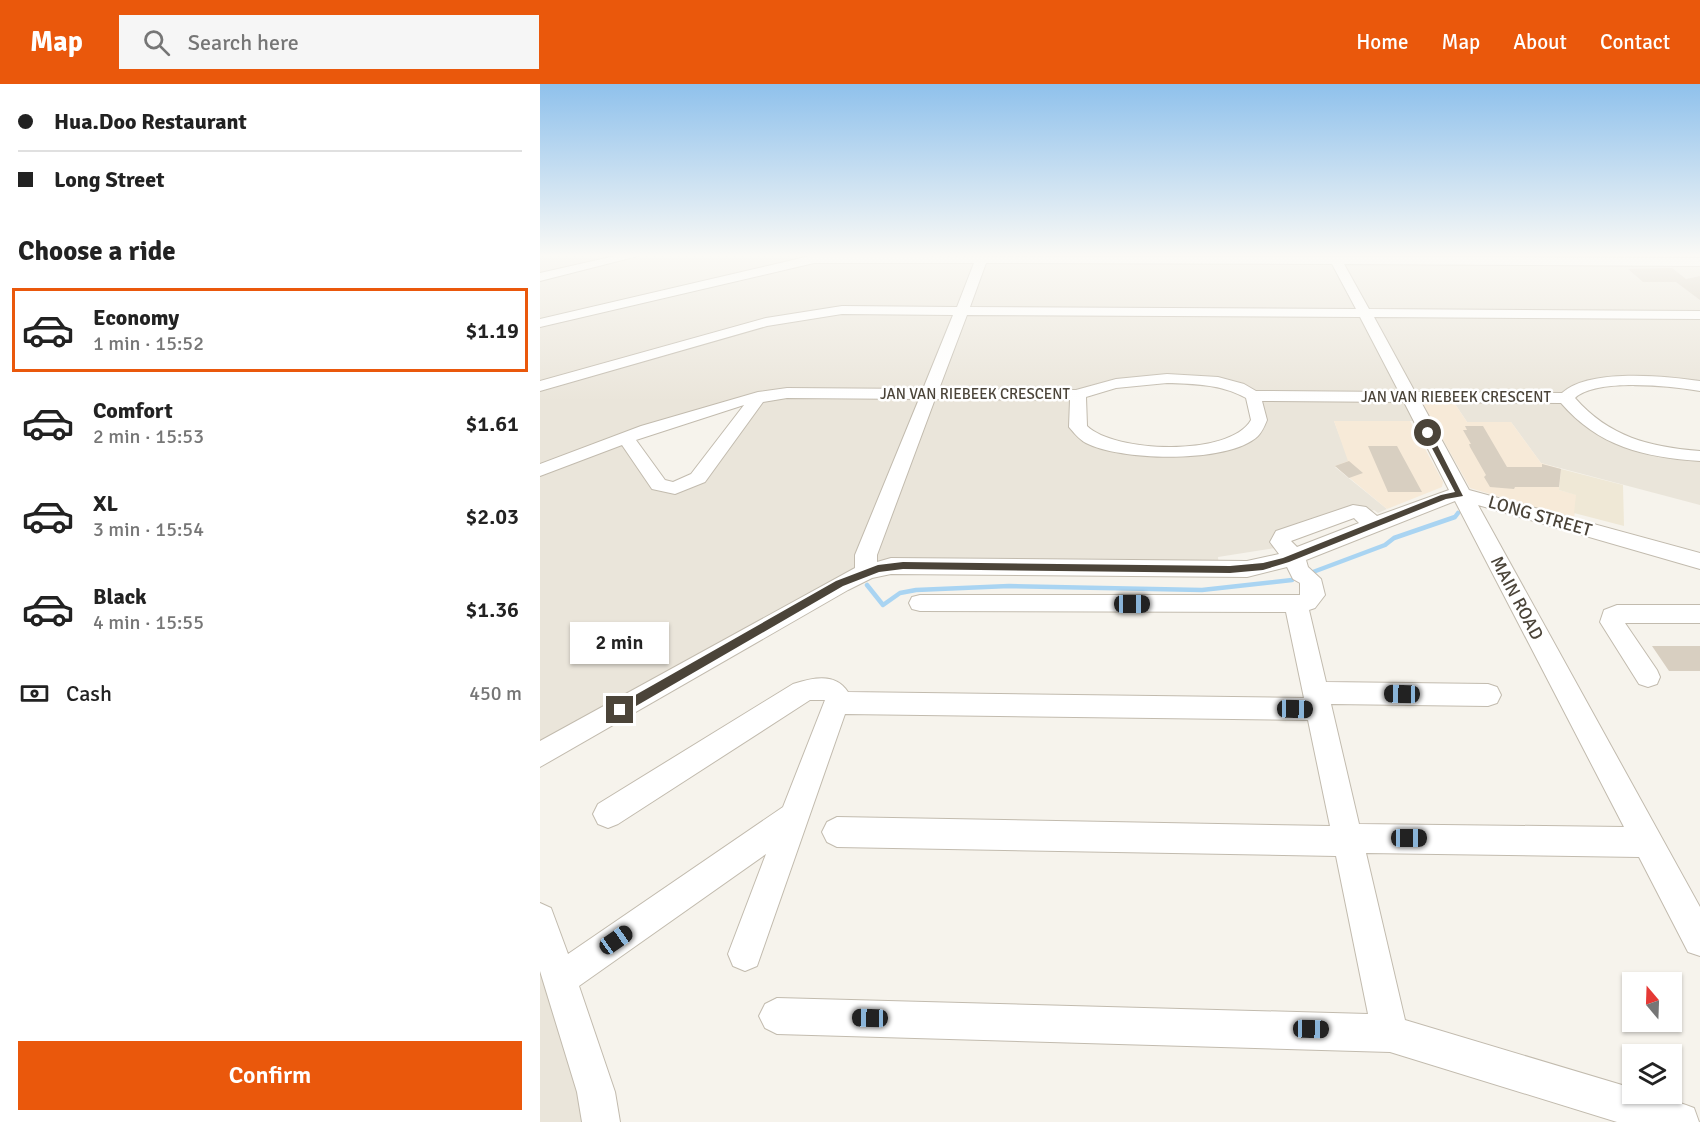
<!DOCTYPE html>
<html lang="en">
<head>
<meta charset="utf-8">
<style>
	:root { --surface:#fff; --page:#f6f6f6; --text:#222; --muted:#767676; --line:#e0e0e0; --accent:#ea580c }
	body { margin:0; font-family:Signika,sans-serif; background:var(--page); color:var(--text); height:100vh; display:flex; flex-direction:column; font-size:22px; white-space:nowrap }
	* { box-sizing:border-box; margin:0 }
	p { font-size:20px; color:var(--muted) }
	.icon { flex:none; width:33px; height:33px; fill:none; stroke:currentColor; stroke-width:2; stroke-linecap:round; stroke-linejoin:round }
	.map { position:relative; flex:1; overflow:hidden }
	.sheet { display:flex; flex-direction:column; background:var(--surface); width:540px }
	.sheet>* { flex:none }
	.guide { display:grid; align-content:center; height:132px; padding:0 18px; background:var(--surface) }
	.needle { width:39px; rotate:341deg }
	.fabs { position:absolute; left:1082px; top:888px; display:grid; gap:12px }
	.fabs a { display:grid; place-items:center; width:60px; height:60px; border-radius:0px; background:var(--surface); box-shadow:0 2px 4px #0004; font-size:30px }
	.end { position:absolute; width:27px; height:27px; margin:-14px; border:8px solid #4b4439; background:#fff; box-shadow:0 0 0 3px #fff }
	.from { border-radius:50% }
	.bubble { position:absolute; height:42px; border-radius:0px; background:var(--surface); box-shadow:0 2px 4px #0004; font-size:20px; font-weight:600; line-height:42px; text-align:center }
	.car { position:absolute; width:18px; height:36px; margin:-18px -9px; border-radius:8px; box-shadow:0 0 4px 2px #0007; background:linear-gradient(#222 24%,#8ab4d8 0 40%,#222 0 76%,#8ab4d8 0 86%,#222 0) }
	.guide b { display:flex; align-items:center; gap:21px; height:57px; font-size:22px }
	.guide b+b { border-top:2px solid var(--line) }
	.guide i { width:15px; height:15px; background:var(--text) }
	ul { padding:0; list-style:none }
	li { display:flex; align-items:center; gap:18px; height:84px; margin:0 12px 9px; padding:0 6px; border:3px solid transparent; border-radius:0px }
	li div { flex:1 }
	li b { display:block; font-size:22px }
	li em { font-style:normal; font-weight:600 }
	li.selected { border-color:var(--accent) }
	li>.icon { width:54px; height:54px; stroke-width:1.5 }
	h2 { padding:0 18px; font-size:27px; line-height:72px }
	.pay { display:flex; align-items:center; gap:15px; height:66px; padding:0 18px; font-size:22px }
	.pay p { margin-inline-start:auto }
	.action { display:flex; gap:12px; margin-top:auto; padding:12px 18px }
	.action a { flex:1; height:69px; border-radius:0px; background:var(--accent); color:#fff; font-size:24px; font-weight:600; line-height:69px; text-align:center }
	header { display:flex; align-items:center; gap:36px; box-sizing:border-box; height:84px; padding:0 30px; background:var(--accent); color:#fff }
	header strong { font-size:28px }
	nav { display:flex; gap:33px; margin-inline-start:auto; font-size:21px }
	.search { width:420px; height:54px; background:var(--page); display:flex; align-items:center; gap:15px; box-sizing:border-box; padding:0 21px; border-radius:0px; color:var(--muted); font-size:22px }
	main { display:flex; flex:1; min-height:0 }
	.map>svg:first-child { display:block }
	.residential { fill:#eae5da; fill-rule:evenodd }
	.commercial { fill:#f7ead8 }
	.education { fill:#efe8d6 }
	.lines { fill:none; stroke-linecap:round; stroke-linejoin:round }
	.stream { stroke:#a9d4f2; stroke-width:4.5 }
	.building { fill:#d8cfc1 }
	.minor-casing { stroke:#c2bbae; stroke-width:2 }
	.minor { fill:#fff; fill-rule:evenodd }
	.route { fill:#4b4439 }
	.labels { text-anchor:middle; stroke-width:5; stroke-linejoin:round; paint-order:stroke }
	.far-street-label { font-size:15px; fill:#4b4439; stroke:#fff }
	.street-label { font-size:18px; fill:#4b4439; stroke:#fff }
</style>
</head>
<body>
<header>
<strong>Map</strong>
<div class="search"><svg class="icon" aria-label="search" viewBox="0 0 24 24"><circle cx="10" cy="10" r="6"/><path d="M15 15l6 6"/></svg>Search here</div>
<nav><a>Home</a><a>Map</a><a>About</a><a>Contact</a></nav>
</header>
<main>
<section class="sheet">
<div class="guide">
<b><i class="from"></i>Hua.Doo Restaurant</b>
<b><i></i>Long Street</b>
</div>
<h2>Choose a ride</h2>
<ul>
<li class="selected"><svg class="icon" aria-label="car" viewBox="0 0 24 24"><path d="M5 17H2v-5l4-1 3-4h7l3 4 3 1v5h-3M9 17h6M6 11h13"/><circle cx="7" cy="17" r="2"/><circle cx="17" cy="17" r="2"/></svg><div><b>Economy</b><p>1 min · 15:52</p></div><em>$1.19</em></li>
<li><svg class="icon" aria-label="car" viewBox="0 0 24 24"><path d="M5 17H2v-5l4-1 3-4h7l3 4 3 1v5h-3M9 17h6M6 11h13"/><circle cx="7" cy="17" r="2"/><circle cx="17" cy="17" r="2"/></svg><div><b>Comfort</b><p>2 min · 15:53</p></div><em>$1.61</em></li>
<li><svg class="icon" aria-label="car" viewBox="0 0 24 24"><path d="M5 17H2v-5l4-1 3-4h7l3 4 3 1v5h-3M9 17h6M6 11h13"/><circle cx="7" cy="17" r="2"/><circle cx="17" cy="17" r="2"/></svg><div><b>XL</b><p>3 min · 15:54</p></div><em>$2.03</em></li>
<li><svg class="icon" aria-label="car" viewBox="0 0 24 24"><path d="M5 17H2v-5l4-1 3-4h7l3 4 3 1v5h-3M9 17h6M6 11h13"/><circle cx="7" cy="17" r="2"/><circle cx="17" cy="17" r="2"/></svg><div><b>Black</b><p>4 min · 15:55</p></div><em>$1.36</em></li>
</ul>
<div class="pay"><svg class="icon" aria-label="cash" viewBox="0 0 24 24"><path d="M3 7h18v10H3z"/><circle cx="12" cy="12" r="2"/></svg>Cash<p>450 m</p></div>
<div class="action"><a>Confirm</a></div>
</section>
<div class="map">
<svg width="1160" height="1038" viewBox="0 0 1160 1038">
	<rect width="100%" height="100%" fill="#f6f3ec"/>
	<!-- residential -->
	<path class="residential" d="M0 172H1160V303L1066 300 1028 311 1061 348 1160 372V421L1001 379 971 338H927L911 314 869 313 881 337H794L809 377 795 383 847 425 838 429 834 426 735 464 678 473 679 486 351 483 0 672ZM591 296 687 301 714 318 712 349 649 367 554 358 538 339V311ZM218 313 141 403 116 399 86 354Z
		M0 845 58 1038H0Z"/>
	<!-- commercial -->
	<path class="commercial" d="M883 320H915L927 338H971L1001 379 1021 385 1019 406 1037 411 1034 435 930 404Z
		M794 337H870L903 398 902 403 847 425 795 382 808 377Z"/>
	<!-- education -->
	<path class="education" d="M1021 385 1083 401 1084 442 1034 429 1036 411 1019 406Z"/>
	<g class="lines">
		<!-- stream -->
		<path class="stream" d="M773 488 845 461 854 454 915 433 918 429
			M327 501 343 521 360 509 376 506 469 502 662 506 752 496"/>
	</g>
	<!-- building -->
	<path class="building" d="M1132 184 1146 195 1160 192V216L1136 198H1103L1088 185Z
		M925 342H943L967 383H1002V380L1021 385 1019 403H975L974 405 950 403 944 393 946 391 930 363 929 360H931L923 346H927Z
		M828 362H857L882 408H848Z
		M809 377 823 389 809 394 795 382Z
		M1112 562H1160V587H1129Z"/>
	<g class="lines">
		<defs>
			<path id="minor" d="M75 172H98L0 197V189Z
				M270 172 1160 174V182L804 180 829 225 1160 227V235L834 233 875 308 1022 309C1049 284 1125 292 1160 297V307C1131 302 1057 294 1035 314 1069 353 1110 363 1160 367V377C1104 373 1059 363 1021 319L881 318 929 406 1160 469V485L938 421 1160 823V872L1148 868 1099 773 826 769 865 936 1092 1004V1010C1114 1010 1133 1016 1154 1024L1159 1038H1077L850 968 237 950 225 944 219 932 225 920 237 914 828 930 796 772 297 763 287 758 282 748 287 738 297 733 790 742 768 636 305 630 217 882 205 887 193 882 188 870 226 770 39 902 75 1008 80 1038H42L37 1008 0 887V819L11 824 28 870 243 723 285 616H270L78 740 68 744 58 740 53 730 58 720 253 600C272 594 295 588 308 608L764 614 746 528 380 527 372 525 369 519 372 513 380 511H760V499L753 495 747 483 707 493 351 490 332 494 308 506 0 683V657L315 484V471L379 315 247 314 223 318 165 398 135 410 112 405 82 361 0 392V380L101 342 218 308 247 304 383 305 413 231 302 230 227 242 0 307V297L226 234 302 222 417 223 434 179H274L0 243V235ZM446 179 792 180 816 225 430 223ZM427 231 820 233 859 308 716 307 704 300 678 293 627 290 576 295 536 306 399 305ZM627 299C655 300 681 300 706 314L711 336C690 373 575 369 547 342L546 313 576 304ZM395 315 530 316 529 343C534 349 540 356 546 359 580 377 689 380 718 352 722 348 725 341 727 336L722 317 864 318 909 406 837 432 826 423 813 421 736 447 730 458 739 470 707 477 351 474 337 478V471ZM204 321 151 390 133 398 125 396 96 356ZM915 417 1084 743 819 740 791 620 948 622 957 619 961 611 957 603 948 600 786 598 769 526 775 524 785 511 781 495 768 483 766 476ZM814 434 819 439 757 463 751 457Z
				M1077 521H1160V539H1085L1117 586 1120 593 1117 600 1108 603 1099 600 1060 538 1064 526Z"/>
		</defs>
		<!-- minor casing -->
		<use href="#minor" class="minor-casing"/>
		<!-- minor -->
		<use href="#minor" class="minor"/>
	</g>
	<!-- sky -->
	<linearGradient id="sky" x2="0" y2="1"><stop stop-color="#8fc1ec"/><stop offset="0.54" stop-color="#fbfaf6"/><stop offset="1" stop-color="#fbfaf6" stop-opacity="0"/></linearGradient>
	<rect width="1160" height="318" fill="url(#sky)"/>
	<!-- route -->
	<path class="route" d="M888 347 891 349 923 412 906 415 749 478 723 486 690 489 363 485 339 488 303 502 84 629H76L74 626 76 622 296 497 338 481 363 478 690 482 723 479 743 474 901 411 915 408 884 349Z"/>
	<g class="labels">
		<!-- far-street labels -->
		<g class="far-street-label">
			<text x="435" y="315">JAN VAN RIEBEEK CRESCENT</text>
			<text x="916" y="318">JAN VAN RIEBEEK CRESCENT</text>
		</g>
		<!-- street labels -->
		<g class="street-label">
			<text transform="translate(1000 432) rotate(16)" y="6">LONG STREET</text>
			<text transform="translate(977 514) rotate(62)" y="6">MAIN ROAD</text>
		</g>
	</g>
</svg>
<div class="fabs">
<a><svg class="needle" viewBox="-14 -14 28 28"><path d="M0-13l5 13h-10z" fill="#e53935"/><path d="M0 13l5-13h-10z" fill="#767676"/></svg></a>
<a><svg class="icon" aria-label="layers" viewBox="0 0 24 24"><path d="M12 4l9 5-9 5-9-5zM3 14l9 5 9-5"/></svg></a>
</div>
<i class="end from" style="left:888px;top:349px"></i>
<i class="end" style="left:80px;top:626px"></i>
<div class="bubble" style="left:30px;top:538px;width:99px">2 min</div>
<i class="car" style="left:592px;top:520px;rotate:90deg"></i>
<i class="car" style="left:862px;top:610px;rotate:271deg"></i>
<i class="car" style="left:755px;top:625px;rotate:91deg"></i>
<i class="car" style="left:869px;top:754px;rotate:90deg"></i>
<i class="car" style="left:76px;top:856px;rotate:55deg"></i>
<i class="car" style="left:330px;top:934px;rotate:271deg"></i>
<i class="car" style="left:771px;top:945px;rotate:91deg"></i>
</div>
</main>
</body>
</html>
